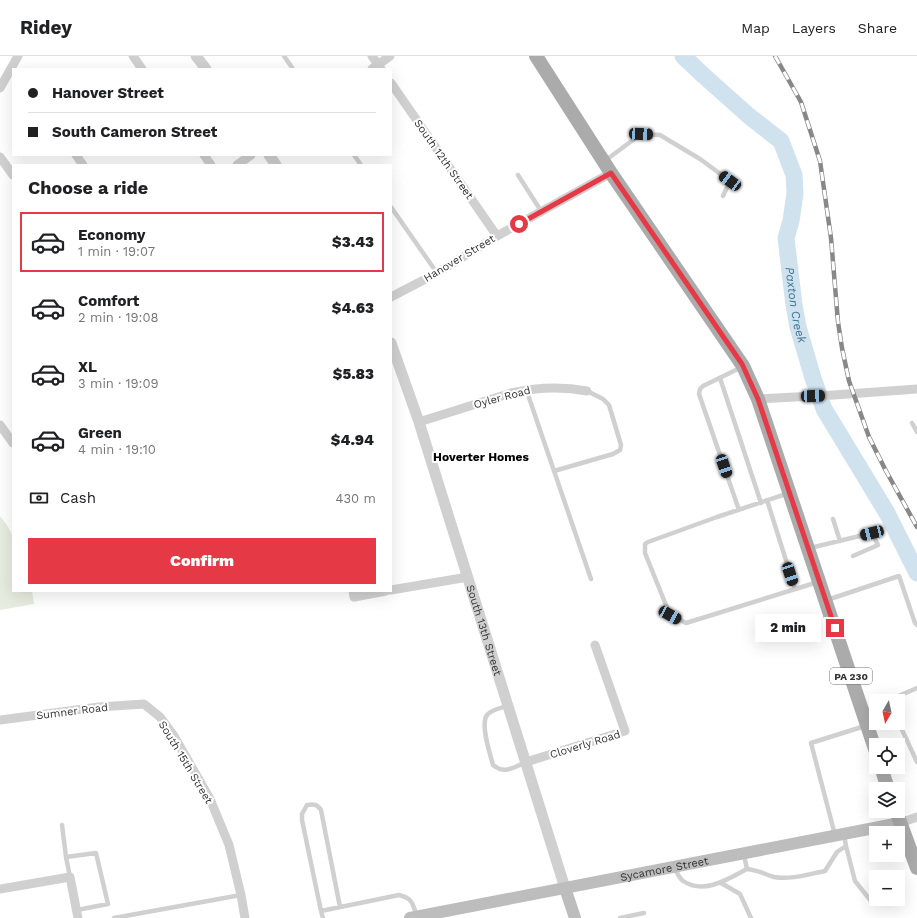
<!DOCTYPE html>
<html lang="en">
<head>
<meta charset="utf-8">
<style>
	:root { --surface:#fff; --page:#f6f6f6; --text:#202124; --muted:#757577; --line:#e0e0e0; --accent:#e63946 }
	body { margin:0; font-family:"Work Sans",sans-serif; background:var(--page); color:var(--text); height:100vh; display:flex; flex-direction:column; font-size:15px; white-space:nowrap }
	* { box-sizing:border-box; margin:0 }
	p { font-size:13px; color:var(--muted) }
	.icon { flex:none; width:22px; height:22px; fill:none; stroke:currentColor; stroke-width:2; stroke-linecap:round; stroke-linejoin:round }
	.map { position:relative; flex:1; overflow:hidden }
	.details { position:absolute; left:12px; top:108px; width:380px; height:428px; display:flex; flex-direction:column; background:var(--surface); border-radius:0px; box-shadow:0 4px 16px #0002 }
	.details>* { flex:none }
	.guide { position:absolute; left:12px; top:12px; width:380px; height:88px; border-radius:0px; box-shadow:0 4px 16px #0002; display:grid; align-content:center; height:88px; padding:0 16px; background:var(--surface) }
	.needle { width:26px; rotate:189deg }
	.tools { position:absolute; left:869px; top:638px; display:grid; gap:8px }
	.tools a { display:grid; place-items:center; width:36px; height:36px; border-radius:0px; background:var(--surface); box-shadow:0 4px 16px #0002; font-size:20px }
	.end { position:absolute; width:18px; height:18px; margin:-9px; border:5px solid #e63946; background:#fff; box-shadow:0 0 0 2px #fff }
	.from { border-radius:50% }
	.bubble { position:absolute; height:28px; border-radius:0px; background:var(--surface); box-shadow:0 4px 16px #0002; font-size:13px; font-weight:800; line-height:28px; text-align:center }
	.car { position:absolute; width:12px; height:24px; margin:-12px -6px; border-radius:5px; box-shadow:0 0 3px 1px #0007; background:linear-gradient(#222 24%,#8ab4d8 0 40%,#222 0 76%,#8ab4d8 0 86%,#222 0) }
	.guide b { display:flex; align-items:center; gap:14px; height:38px; font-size:15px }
	.guide b+b { border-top:1px solid var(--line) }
	.guide i { width:10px; height:10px; background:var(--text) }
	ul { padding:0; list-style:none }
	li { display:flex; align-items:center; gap:12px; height:60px; margin:0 8px 6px; padding:0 8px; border:2px solid transparent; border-radius:0px }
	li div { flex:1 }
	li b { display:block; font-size:15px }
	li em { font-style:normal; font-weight:800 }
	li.current { border-color:var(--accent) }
	li>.icon { width:36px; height:36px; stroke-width:1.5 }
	h2 { padding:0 16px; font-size:18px; line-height:48px }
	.pay { display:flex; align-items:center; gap:10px; height:44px; padding:0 16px; font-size:15px }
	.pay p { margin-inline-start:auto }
	.cta { display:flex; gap:8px; margin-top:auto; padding:8px 16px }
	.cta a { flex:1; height:46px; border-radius:0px; background:var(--accent); color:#fff; font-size:16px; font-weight:800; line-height:46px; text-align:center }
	header { display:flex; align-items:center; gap:24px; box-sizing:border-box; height:56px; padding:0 20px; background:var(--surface); border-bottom:1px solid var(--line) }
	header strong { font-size:19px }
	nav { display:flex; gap:22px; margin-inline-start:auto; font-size:14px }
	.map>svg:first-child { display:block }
	.park { fill:#e6ecdf }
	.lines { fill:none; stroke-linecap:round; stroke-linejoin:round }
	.river { stroke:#cfe2ee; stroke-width:17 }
	.service { stroke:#d0d0d0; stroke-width:4.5 }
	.minor { stroke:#d0d0d0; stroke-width:9 }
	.tertiary { stroke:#d0d0d0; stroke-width:11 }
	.secondary { stroke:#bdbdbd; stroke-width:12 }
	.primary { stroke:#ababab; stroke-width:14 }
	.rail-casing { stroke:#888; stroke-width:4.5 }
	.rail { stroke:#fff; stroke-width:3; stroke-dasharray:9; stroke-linecap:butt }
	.route { stroke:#e63946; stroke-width:5 }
	.labels { text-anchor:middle; stroke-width:4; stroke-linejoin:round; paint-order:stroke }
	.shield { fill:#fff; stroke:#707070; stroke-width:1 }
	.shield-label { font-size:10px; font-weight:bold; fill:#333 }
	.street-label { font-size:11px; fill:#333; stroke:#fff }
	.water-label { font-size:12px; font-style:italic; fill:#3f7597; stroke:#fff }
	.neighbourhood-label { font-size:12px; font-weight:bold; fill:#000; stroke:#fff }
</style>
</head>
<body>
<header>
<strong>Ridey</strong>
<nav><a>Map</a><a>Layers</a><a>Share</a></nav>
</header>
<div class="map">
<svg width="917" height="862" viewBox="0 0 917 862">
	<rect width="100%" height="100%" fill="#fff"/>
	<!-- park -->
	<path class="park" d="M0 460 7 469 13 481V535H32L34 548 0 554Z"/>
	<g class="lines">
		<!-- river -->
		<path class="river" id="s1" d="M683 0 703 19 749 60 781 85 794 119 795 137 791 165 786 182 794 249 798 271 813 322 824 353 887 457 917 517"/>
		<!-- service -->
		<path class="service" d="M284 0 293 13
			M354 99 361 109
			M606 104 641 78 660 79 700 103 730 125 723 140
			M518 119 541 155
			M391 151 437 217
			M720 322 761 447
			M526 333 591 523
			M912 367 917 376
			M554 415 613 398 620 394 621 389 609 349 603 343 587 335
			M789 437 717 461 648 486 645 488V497L670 559 686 567 818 526
			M767 444 795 533
			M739 454 699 338 700 333 703 330 742 311
			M833 463 840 485
			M810 492 872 477 878 489 853 500
			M827 544 899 520 915 567 917 569
			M887 645 917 632
			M507 650C501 652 491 654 487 659 480 668 490 698 493 709 505 719 514 711 526 706
			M865 655 876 650
			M898 665 917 706
			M62 769 66 801 96 797 108 848 77 854
			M835 779 811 687 865 670
			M846 790 855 825 871 845
			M66 801 70 821
			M674 812C677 816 679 822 683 825 704 839 728 823 747 813L744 799
			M747 813C758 814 764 818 774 821 791 824 809 818 825 815L837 796 846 790 844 779
			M721 827 740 838 751 862
			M321 855 302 764V758L307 749C314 748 317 748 321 754L340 851
			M114 862 241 839
			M323 862 321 855 399 839C413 842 413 849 417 861
			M620 862 644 857"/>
		<!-- minor -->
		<path class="minor" d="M133 0 142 13
			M372 0 381 13
			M372 13 390 0
			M391 27 497 180
			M0 32 18 0
			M76 99 83 109
			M204 99 211 109
			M0 101 13 119
			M237 109 251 99
			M391 241 437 217 497 180 611 117
			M758 343 834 339 917 333
			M419 366 511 337C538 331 561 330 587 335
			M0 369 13 387
			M391 534 468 521
			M353 535 354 541 386 535
			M0 664 99 651 144 648 160 661 174 680 210 743 229 789 241 839 245 862
			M526 706 625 675 595 589
			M900 767 917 761
			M0 833 70 821 78 862"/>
		<!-- tertiary -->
		<g class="tertiary">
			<path d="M196 0 206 13"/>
			<path d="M269 99 276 109"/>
			<path id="s2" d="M391 287 419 366 565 832"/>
		</g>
		<!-- secondary -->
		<g class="secondary">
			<path d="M565 832 575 862"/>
			<path id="s3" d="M410 862 900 767"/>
		</g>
		<!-- primary -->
		<path class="primary" d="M536 0 611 117 743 310 758 343 876 696
			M881 711 888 733
			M896 755 917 812"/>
		<defs>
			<path id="rail" d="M775 0 801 46 820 105 831 182 838 266 842 292 849 325 869 381 886 415 917 471"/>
		</defs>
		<!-- rail casing -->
		<use href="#rail" class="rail-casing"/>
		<!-- rail -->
		<use href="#rail" class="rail"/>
	</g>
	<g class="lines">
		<!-- route -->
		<path class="route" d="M519 168 611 117 742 308 758 343 835 572"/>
	</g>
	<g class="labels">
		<!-- shield labels -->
		<rect class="shield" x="830" y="612" width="42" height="16" rx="3"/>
		<g class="shield-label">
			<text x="851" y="624">PA 230</text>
		</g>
		<!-- street labels -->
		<g class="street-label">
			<text transform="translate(444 103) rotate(55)" y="4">South 12th Street</text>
			<text transform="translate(459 202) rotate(-31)" y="4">Hanover Street</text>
			<text transform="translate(502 341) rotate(-15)" y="4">Oyler Road</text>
			<text dy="4" stroke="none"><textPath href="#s2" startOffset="302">South 13th Street</textPath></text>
			<text transform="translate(72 655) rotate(-7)" y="4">Sumner Road</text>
			<text transform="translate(585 688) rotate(-17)" y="4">Cloverly Road</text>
			<text transform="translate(186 706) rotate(59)" y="4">South 15th Street</text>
			<text dy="4" stroke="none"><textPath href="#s3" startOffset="259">Sycamore Street</textPath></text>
		</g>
		<!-- water labels -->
		<g class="water-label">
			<text dy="4" stroke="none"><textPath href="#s1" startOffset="298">Paxton Creek</textPath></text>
		</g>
		<!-- neighbourhood labels -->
		<g class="neighbourhood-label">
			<text x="481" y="405">Hoverter Homes</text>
		</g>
	</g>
</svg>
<div class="tools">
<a><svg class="needle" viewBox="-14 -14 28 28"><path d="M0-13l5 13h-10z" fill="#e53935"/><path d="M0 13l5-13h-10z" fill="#757577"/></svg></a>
<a><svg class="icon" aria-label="locate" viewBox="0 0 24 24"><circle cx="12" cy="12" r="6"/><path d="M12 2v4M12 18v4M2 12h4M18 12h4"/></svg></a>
<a><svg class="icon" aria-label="layers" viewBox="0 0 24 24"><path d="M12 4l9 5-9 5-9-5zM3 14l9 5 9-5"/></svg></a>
<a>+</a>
<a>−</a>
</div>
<i class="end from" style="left:519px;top:168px"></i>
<i class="end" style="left:835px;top:572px"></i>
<div class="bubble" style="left:755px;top:558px;width:66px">2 min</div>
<i class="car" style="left:641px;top:78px;rotate:93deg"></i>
<i class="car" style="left:730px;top:125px;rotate:306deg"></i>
<i class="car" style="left:813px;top:340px;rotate:88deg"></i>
<i class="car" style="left:724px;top:410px;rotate:161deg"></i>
<i class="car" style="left:872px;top:477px;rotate:256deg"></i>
<i class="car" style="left:790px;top:518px;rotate:162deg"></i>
<i class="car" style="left:670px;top:559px;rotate:119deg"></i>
<div class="guide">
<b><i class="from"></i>Hanover Street</b>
<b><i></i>South Cameron Street</b>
</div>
<section class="details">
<h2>Choose a ride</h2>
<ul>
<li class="current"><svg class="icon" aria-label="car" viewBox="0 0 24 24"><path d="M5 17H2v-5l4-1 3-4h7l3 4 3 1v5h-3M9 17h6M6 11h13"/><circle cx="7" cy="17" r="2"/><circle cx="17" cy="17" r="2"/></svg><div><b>Economy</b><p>1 min · 19:07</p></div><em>$3.43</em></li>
<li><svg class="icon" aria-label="car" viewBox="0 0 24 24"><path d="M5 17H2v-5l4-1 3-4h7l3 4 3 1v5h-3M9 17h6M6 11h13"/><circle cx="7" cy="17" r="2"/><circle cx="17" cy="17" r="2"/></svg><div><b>Comfort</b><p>2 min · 19:08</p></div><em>$4.63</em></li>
<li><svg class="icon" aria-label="car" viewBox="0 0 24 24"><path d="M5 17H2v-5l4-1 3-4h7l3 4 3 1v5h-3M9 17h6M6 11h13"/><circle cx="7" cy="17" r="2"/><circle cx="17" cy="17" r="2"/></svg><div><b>XL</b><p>3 min · 19:09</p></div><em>$5.83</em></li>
<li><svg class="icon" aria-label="car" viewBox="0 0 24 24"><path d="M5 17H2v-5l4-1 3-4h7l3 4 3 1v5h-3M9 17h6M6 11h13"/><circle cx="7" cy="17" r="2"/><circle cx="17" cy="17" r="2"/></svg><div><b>Green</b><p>4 min · 19:10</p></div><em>$4.94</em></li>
</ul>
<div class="pay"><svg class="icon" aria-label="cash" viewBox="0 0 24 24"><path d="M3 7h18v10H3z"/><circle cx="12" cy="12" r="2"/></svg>Cash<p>430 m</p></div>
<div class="cta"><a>Confirm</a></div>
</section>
</div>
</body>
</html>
